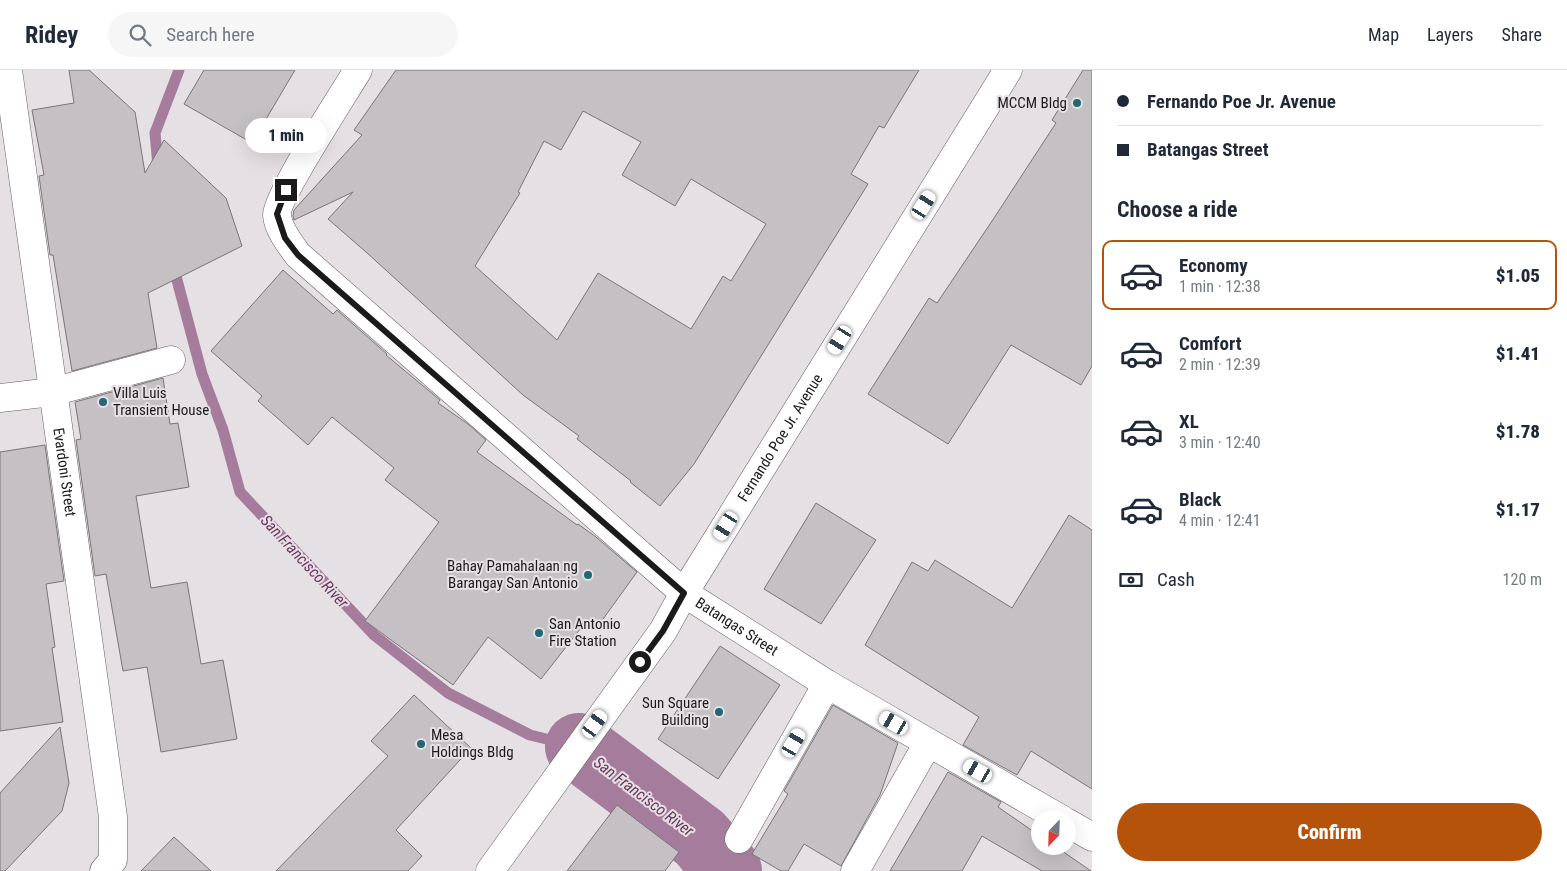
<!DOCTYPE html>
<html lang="en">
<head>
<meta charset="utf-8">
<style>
	:root { --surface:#fff; --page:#f6f6f7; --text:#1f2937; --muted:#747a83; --line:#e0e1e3; --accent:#b45309 }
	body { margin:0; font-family:"Roboto Condensed",sans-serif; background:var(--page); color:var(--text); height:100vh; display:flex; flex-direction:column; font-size:19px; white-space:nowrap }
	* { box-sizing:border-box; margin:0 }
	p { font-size:16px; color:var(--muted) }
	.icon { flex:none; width:28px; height:28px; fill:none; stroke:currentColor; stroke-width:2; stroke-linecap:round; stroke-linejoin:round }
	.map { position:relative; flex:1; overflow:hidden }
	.side { display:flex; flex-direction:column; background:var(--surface); width:475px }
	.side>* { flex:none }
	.guide { display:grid; align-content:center; height:110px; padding:0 25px; background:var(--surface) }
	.needle { width:32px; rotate:203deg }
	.fabs { position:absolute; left:1031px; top:740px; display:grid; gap:10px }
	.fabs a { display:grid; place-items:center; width:45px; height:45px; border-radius:50%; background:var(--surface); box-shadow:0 5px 20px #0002; font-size:25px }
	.end { position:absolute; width:22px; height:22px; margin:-11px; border:6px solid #1b1a1b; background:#fff; box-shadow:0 0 0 2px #fff }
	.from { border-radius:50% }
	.bubble { position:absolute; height:35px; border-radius:18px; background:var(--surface); box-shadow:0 5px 20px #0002; font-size:16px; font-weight:800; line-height:35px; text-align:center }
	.car { position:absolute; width:15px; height:30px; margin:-15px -8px; border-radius:6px; box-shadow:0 0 4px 1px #0007; background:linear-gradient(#fff 24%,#345 0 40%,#fff 0 76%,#345 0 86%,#fff 0) }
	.guide b { display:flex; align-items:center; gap:18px; height:48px; font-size:19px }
	.guide b+b { border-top:1px solid var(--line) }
	.guide i { width:12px; height:12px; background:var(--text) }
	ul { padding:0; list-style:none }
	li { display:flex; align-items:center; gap:15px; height:70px; margin:0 10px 8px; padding:0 15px; border:2px solid transparent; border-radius:10px }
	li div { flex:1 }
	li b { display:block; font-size:19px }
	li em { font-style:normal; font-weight:800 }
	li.on { border-color:var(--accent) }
	li>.icon { width:45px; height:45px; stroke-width:1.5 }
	h2 { padding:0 25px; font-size:22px; line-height:60px }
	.pay { display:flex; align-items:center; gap:12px; height:55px; padding:0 25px; font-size:19px }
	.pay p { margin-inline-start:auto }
	.primary-button { display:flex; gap:10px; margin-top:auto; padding:10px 25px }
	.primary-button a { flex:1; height:58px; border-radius:30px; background:var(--accent); color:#fff; font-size:20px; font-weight:800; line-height:58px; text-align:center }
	header { display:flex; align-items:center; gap:30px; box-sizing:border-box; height:70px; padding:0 25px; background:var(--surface); border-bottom:1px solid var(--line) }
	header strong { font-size:24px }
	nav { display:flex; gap:28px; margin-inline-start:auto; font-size:18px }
	.search { width:350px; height:45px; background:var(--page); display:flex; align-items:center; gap:12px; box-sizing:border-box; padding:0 18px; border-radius:28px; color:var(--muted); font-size:19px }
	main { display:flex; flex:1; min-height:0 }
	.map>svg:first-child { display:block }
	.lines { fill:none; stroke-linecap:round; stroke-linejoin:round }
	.stream { stroke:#a57c9b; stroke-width:11 }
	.river { stroke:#a57c9b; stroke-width:68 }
	.building { fill:#c4c0c3; stroke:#797578; fill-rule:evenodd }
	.minor-casing { stroke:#646063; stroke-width:29 }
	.major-casing { stroke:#646063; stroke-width:29 }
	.minor { stroke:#fff; stroke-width:28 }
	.major { stroke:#fff; stroke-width:28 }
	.route { stroke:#1b1a1b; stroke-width:6 }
	.poi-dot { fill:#216776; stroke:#e5e0e3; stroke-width:2 }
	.labels { text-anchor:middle; stroke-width:4; stroke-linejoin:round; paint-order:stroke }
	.poi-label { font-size:15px; fill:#1b1a1b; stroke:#e5e0e3; text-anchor:end }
	.street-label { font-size:15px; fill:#1b1a1b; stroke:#e5e0e3 }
	.water-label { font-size:16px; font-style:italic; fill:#6b3560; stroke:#e5e0e3 }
</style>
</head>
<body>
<header>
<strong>Ridey</strong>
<div class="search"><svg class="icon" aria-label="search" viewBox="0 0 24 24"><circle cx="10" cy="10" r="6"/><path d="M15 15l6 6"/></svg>Search here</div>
<nav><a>Map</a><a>Layers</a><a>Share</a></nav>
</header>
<main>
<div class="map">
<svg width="1092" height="801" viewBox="0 0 1092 801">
	<rect width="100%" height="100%" fill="#e5e0e3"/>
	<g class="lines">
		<!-- stream -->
		<path class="stream" d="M158 96 155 63 179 0
			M173 195 202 304 223 360 240 422 374 565 448 623 530 665 579 677"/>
		<!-- river -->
		<path class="river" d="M579 677 700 768 728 801"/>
	</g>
	<!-- building -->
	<path class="building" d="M69 0H89L135 42 145 103 164 70 226 128 242 176 148 223 157 278 72 301 53 185H50L39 106 44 105 32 40 74 33Z
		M204 0H295L252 73 184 34Z
		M396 0H919L884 58 879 56 851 104 868 114 694 394 660 436 630 412 631 411 577 369 579 366 523 325 366 182 328 149 353 122 294 150 293 146 294 140 362 65 354 60ZM583 41 641 72 622 105 675 136 691 109 766 154 731 211 723 206 691 259 598 203 557 270 475 196 520 123 518 122 544 71 561 80Z
		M1083 0H1092V296L1081 315 1011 275 948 374 868 324 929 228 937 233 994 148 1056 53 1052 50Z
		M283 200 333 244 337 240 387 284 386 285 440 330 438 333 468 354 486 370 477 382 577 455 578 454 596 467 637 502 598 556 588 549 541 609 488 567 453 615 365 551 439 452 385 410 394 398 332 347 308 375 258 331 262 326 211 281Z
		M163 308 170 354 178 353 189 417 136 426 151 518 187 512 201 594 223 590 237 669 161 682 147 597 123 601 106 504 95 506 76 370 81 369 75 332Z
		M45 375 64 511 46 514 55 577 52 578 63 652 0 661V382Z
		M816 433 876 470 821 554 764 519Z
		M1069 445 1092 460V719L1031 681 1017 705 963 675 979 647 865 575 912 492 928 501 935 490 1012 538Z
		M720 576 780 615 718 709 658 669Z
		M414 625 471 678 396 760 422 786 408 801H276L388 686 371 671Z
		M833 635 898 673 880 725 841 796 804 774 788 801H781L752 784 788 724 784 721Z
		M60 657 69 713 62 741 5 801H0V723Z
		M948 702 1001 732 998 737 1040 766V776H1055L1091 801H1042L982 766 962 801H890Z
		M617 735 679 782 665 801H567Z
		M174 767 211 801H141Z"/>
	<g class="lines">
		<defs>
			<g id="minor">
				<path id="s1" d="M8 0 113 747V790L104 801"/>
				<path id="s2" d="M358 0C345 22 276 127 277 145 278 159 290 174 298 185L684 523 827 614 1061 749"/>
				<path d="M0 328 52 322 171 290"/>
				<path d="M1068 753 1092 767"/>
				<path d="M739 769 827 614"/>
				<path d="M855 801 928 673"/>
			</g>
			<g id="major">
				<path id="s3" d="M490 801 663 561 684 523 1008 0"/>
			</g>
		</defs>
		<!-- minor casing -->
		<use href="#minor" class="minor-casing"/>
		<!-- major casing -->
		<use href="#major" class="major-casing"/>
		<!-- minor -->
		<use href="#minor" class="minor"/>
		<!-- major -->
		<use href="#major" class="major"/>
	</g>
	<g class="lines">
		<!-- route -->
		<path class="route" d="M286 120 277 144 285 168 298 185 684 523 663 561 640 592"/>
	</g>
	<!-- markers -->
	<g class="poi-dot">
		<circle cx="1077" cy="33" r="5"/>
		<circle cx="103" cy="332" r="5"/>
		<circle cx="588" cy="505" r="5"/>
		<circle cx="539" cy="563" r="5"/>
		<circle cx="719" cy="642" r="5"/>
		<circle cx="421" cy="674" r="5"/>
	</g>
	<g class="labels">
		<!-- poi labels -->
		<g class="poi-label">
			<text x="1067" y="38">MCCM Bldg</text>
			<text x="113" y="328" text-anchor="start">Villa Luis<tspan x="113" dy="17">Transient House</tspan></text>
			<text x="578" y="501">Bahay Pamahalaan ng<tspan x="578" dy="17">Barangay San Antonio</tspan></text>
			<text x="549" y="559" text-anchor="start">San Antonio<tspan x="549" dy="17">Fire Station</tspan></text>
			<text x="709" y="638">Sun Square<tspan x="709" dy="17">Building</tspan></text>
			<text x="431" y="670" text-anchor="start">Mesa<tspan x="431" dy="17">Holdings Bldg</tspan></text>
		</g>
		<!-- street labels -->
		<g class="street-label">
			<text dy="5" stroke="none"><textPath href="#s3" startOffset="522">Fernando Poe Jr. Avenue</textPath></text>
			<text dy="5" stroke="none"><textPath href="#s1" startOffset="406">Evardoni Street</textPath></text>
			<text dy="5" stroke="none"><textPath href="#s2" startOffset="788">Batangas Street</textPath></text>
		</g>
		<!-- water labels -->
		<g class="water-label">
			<text transform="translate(305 491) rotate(47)" y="6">San Francisco River</text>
			<text transform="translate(644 726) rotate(37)" y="6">San Francisco River</text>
		</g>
	</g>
</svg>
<div class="fabs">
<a><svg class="needle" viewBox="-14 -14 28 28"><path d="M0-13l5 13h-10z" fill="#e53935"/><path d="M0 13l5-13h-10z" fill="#747a83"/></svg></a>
</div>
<i class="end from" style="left:640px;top:592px"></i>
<i class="end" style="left:286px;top:120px"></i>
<div class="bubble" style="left:245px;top:48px;width:82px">1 min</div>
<i class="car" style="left:924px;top:135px;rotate:32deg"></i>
<i class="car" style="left:840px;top:270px;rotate:212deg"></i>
<i class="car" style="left:726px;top:456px;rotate:212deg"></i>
<i class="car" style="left:894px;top:653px;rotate:300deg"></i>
<i class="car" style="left:595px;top:654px;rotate:36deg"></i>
<i class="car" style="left:794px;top:673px;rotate:30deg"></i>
<i class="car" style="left:978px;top:701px;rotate:300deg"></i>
</div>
<section class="side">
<div class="guide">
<b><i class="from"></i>Fernando Poe Jr. Avenue</b>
<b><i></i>Batangas Street</b>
</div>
<h2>Choose a ride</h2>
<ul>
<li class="on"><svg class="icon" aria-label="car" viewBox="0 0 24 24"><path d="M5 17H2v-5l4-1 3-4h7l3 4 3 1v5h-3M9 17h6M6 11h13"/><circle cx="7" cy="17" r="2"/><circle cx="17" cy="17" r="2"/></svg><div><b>Economy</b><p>1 min · 12:38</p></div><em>$1.05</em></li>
<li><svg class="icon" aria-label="car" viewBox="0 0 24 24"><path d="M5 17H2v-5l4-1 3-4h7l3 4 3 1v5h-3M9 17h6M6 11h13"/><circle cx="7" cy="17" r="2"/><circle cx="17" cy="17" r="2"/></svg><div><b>Comfort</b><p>2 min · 12:39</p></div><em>$1.41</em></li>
<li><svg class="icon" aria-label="car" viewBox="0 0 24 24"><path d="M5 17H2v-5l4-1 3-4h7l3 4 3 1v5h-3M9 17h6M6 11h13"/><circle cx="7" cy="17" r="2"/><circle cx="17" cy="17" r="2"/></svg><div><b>XL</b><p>3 min · 12:40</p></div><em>$1.78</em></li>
<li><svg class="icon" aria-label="car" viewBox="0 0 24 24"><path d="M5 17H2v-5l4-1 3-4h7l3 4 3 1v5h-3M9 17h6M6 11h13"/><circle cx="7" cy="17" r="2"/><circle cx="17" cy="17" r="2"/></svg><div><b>Black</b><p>4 min · 12:41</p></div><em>$1.17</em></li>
</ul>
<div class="pay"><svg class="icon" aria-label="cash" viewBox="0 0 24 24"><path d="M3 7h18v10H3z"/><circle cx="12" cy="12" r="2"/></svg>Cash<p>120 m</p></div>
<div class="primary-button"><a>Confirm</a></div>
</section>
</main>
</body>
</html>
